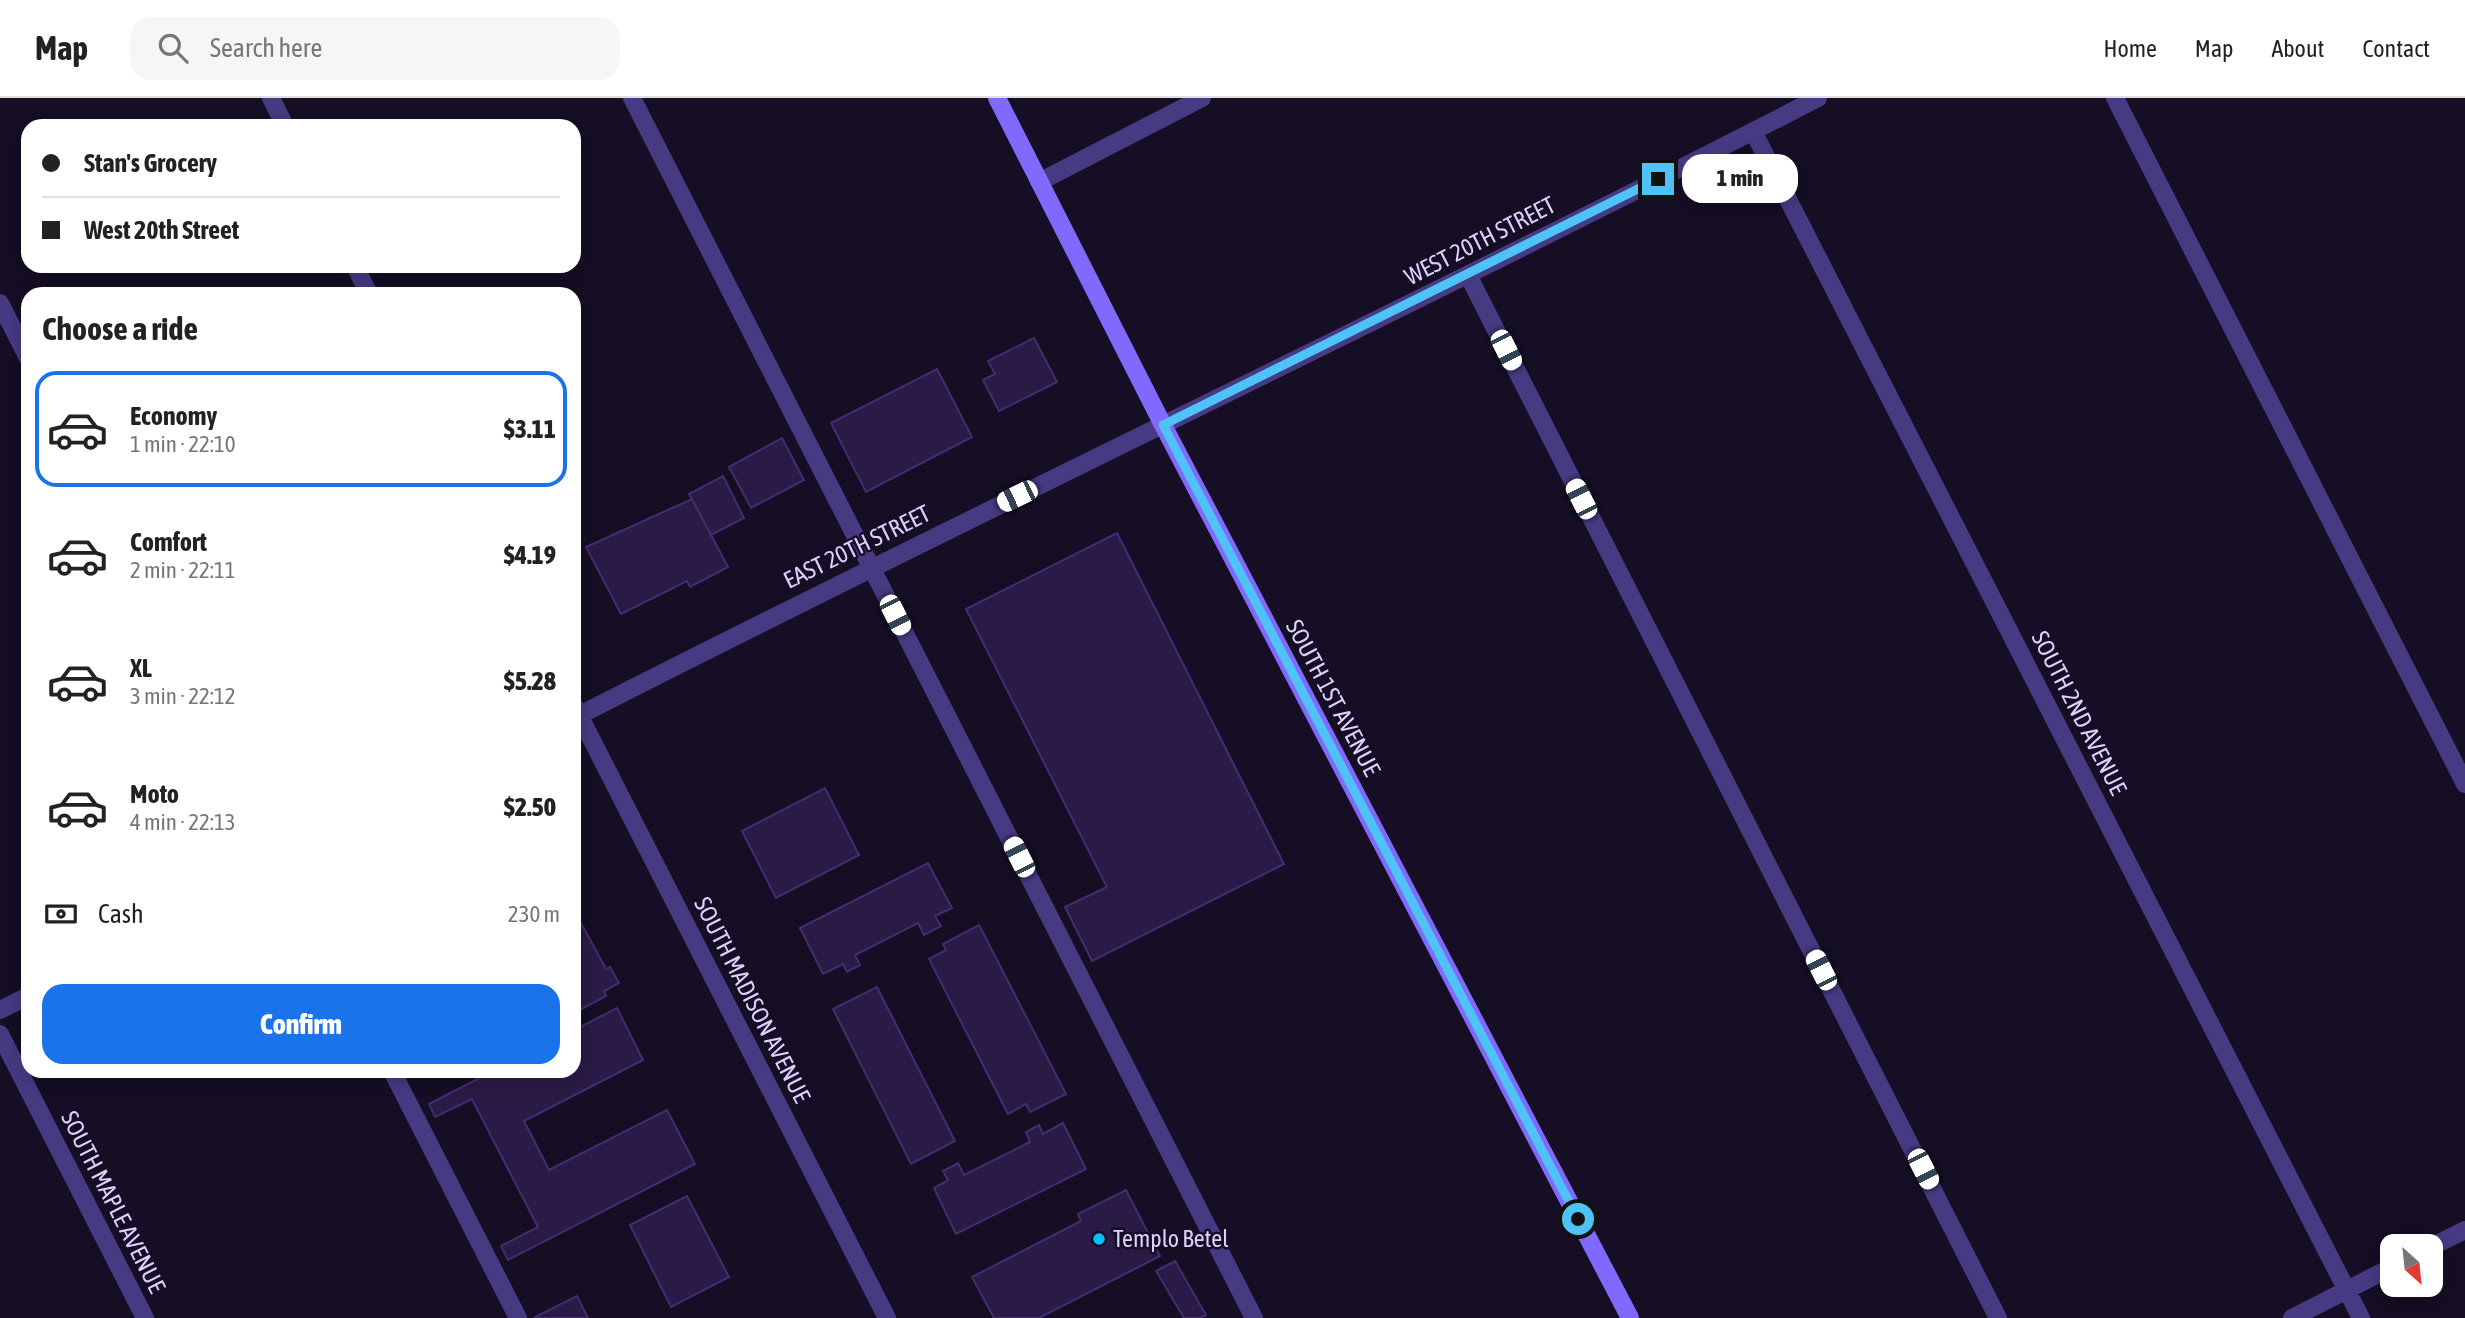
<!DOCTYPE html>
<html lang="en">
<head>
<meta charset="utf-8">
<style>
	:root { --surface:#fff; --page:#f6f6f6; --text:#222; --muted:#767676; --line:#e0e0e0; --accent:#1a73e8 }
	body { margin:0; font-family:"Asap Condensed",sans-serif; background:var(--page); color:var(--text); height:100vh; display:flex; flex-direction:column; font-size:26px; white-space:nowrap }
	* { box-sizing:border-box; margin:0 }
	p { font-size:23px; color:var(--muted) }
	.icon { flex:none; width:38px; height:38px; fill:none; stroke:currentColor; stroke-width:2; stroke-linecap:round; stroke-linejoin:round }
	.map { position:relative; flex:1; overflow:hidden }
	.details { position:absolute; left:21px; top:189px; width:560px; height:791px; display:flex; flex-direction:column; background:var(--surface); border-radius:21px; box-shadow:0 4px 18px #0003 }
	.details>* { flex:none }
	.top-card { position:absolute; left:21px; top:21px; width:560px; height:154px; border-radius:21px; box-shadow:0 4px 18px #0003; display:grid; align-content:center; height:154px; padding:0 21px; background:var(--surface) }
	.needle { width:46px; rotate:153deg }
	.tools { position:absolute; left:2380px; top:1136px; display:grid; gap:14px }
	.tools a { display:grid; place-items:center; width:63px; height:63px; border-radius:14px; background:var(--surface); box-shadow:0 4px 18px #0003; font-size:35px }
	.end { position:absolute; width:32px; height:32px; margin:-16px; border:9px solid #4fc3f7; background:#111; box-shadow:0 0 0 4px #111 }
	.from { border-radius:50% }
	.bubble { position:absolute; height:49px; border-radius:21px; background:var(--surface); box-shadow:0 4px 18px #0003; font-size:23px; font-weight:800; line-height:49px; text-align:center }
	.car { position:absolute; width:21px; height:42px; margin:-21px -10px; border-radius:9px; box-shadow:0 0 5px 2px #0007; background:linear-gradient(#fff 24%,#345 0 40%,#fff 0 76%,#345 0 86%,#fff 0) }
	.top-card b { display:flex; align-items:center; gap:24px; height:66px; font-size:26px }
	.top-card b+b { border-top:2px solid var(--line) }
	.top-card i { width:18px; height:18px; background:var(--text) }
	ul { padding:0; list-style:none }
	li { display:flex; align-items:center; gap:21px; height:116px; margin:0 14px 10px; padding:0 7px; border:4px solid transparent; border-radius:21px }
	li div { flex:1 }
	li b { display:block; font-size:26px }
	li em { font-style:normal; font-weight:800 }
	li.current { border-color:var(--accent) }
	li>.icon { width:63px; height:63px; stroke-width:1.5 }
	h2 { padding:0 21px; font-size:32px; line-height:84px }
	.pay { display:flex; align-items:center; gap:18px; height:77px; padding:0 21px; font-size:26px }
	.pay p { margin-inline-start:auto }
	.action { display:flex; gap:14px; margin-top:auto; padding:14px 21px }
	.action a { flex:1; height:80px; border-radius:21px; background:var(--accent); color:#fff; font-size:28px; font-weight:800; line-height:80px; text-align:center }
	header { display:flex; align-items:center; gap:42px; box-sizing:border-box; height:98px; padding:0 35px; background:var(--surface); border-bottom:2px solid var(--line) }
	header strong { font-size:33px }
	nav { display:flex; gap:38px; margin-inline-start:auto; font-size:24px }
	.search { width:490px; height:63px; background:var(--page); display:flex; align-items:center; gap:18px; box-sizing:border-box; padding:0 24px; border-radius:21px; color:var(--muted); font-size:26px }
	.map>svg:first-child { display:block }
	.building { fill:#291b45; stroke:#432d71; stroke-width:2 }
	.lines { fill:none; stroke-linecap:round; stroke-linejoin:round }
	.lane { stroke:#463a83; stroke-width:18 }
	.street { stroke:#463a83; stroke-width:18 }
	.secondary { stroke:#8169fe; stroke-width:18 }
	.route { stroke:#4fc3f7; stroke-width:9 }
	.poi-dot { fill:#01c1fc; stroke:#150e24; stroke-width:2.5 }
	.labels { text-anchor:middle; stroke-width:5; stroke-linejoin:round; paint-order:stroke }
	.street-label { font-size:24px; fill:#ddd2ff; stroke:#150e24 }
	.poi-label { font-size:24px; fill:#ddd2ff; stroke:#150e24; text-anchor:start }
</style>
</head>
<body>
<header>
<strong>Map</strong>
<div class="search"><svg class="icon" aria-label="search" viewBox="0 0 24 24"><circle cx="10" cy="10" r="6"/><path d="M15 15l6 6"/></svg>Search here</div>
<nav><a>Home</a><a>Map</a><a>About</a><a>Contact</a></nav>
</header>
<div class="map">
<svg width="2465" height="1220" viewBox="0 0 2465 1220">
	<rect width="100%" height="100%" fill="#150e24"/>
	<!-- building -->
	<path class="building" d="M1034 240 1057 284 999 313 983 282 995 276 988 263Z
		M937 271 972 339 866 394 831 325Z
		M782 340 804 382 751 410 729 369Z
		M723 378 744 420 711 437 689 396Z
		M692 401 728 469 690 489 687 483 621 516 586 449Z
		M1117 435 1284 766 1092 863 1065 809 1107 789 966 511Z
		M825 690 859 757 776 800 742 733Z
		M928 765 952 810 935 818 941 828 924 837 918 825 855 857 860 867 847 874 843 866 823 876 800 830Z
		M574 812 606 871 610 869 619 885 604 893 606 898 574 915Z
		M979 827 1066 996 1030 1014 1026 1006 1008 1016 929 861 946 852 943 846Z
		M877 889 955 1043 911 1066 833 911Z
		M617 910 643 962 524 1023 549 1072 667 1012 695 1066 508 1162 501 1148 538 1129 472 1001 435 1019 429 1006 493 973H574V932Z
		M1063 1025 1086 1071 956 1136 934 1090 948 1082 943 1073 958 1065 964 1077 1030 1044 1026 1034 1039 1027 1043 1036Z
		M1126 1092 1160 1158 1039 1220H994L972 1179 1081 1123 1078 1116Z
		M687 1098 729 1179 671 1209 630 1127Z
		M1175 1163 1206 1217 1200 1220H1184L1156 1173Z
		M577 1198 588 1220H536L535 1219Z"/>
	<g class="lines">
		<!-- lane -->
		<path class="lane" d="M632 0 1254 1220
			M2115 0 2465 686
			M1468 177 1998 1220
			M0 205 28 260
			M392 973 518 1220"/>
		<!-- street -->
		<path class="street" d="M271 0 285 28
			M1753 33 2361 1220
			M1039 84 1202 0
			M355 168 369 196
			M575 609 887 1220
			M574 620C987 409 1406 212 1818 0
			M0 912 28 898
			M0 936 145 1220
			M2431 1149 2465 1132
			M2292 1220 2392 1169"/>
		<!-- secondary -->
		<path class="secondary" d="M997 0 1163 327 1630 1220"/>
	</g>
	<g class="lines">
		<!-- route -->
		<path class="route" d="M1578 1121 1163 327 1658 81"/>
	</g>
	<!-- markers -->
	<circle class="poi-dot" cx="1099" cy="1141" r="7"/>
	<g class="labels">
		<!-- street labels -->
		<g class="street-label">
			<text transform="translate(1480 143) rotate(-27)" y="8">WEST 20TH STREET</text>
			<text transform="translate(857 449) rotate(-26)" y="8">EAST 20TH STREET</text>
			<text transform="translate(1333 600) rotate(62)" y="8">SOUTH 1ST AVENUE</text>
			<text transform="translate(2079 615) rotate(63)" y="8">SOUTH 2ND AVENUE</text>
			<text transform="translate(752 902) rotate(63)" y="8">SOUTH MADISON AVENUE</text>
			<text transform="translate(113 1104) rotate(63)" y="8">SOUTH MAPLE AVENUE</text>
		</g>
		<!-- poi labels -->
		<g class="poi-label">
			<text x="1113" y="1149">Templo Betel</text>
		</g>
	</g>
</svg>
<div class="tools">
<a><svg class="needle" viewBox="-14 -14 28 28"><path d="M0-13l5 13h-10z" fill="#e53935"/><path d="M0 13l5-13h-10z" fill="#767676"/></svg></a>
</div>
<i class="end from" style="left:1578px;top:1121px"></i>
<i class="end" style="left:1658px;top:81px"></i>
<div class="bubble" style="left:1682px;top:56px;width:116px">1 min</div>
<i class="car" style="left:1506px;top:252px;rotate:153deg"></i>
<i class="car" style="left:1017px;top:398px;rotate:244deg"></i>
<i class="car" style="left:1581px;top:401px;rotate:333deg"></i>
<i class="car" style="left:895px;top:517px;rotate:153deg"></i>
<i class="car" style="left:1019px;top:759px;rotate:333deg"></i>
<i class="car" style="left:1821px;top:872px;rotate:333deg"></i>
<i class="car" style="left:1923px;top:1071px;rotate:153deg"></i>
<div class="top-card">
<b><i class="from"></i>Stan's Grocery</b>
<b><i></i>West 20th Street</b>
</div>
<section class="details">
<h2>Choose a ride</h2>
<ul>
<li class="current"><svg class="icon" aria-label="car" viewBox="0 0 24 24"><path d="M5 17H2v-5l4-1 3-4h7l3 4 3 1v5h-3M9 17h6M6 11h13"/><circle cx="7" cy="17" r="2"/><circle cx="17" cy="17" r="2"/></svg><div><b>Economy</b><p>1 min · 22:10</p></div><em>$3.11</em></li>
<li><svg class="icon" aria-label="car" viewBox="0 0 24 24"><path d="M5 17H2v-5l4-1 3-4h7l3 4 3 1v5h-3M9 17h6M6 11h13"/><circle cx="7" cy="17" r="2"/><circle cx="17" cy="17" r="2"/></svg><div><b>Comfort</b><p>2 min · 22:11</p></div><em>$4.19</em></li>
<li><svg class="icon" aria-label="car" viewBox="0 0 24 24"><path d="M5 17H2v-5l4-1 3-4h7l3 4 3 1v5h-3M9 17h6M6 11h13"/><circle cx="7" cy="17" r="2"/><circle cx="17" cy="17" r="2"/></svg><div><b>XL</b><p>3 min · 22:12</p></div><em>$5.28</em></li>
<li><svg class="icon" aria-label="car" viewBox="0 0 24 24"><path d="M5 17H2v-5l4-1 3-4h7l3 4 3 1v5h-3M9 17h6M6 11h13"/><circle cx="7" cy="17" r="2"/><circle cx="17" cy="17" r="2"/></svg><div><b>Moto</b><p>4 min · 22:13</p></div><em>$2.50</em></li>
</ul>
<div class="pay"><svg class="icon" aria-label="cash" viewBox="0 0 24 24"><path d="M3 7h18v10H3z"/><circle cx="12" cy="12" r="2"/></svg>Cash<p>230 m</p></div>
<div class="action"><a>Confirm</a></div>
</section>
</div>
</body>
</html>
